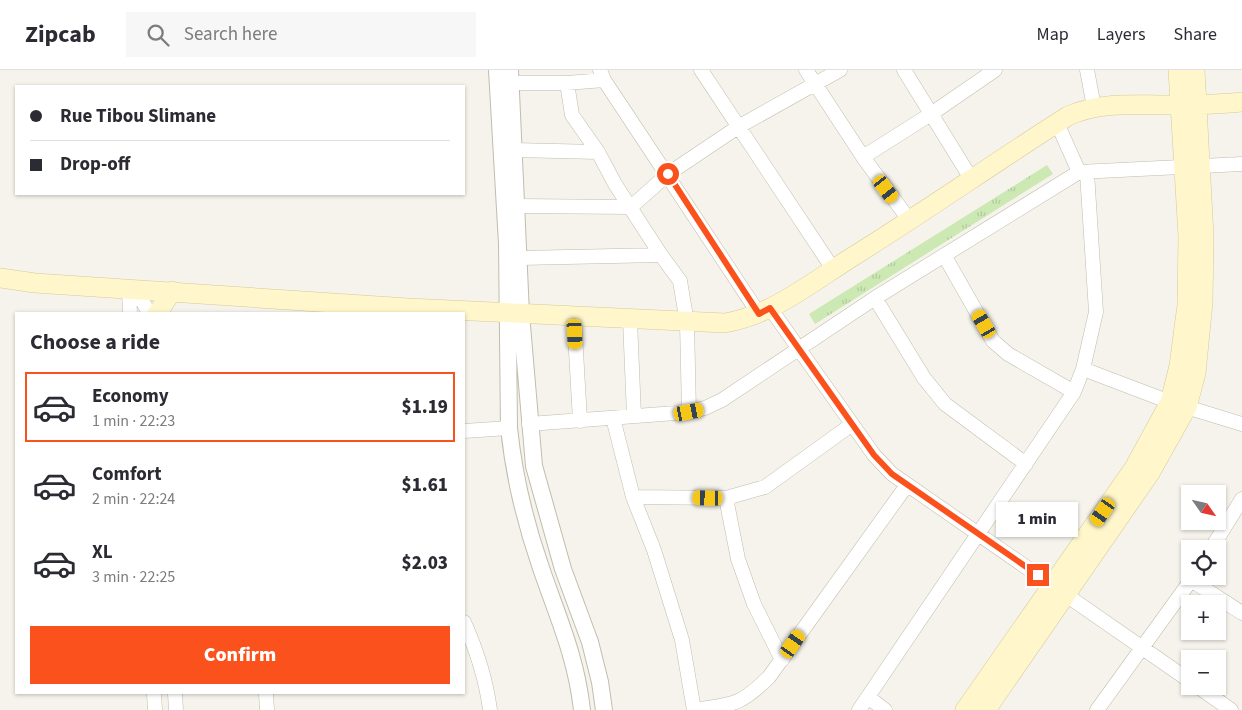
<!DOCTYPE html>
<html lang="en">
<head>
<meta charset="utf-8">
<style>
	:root { --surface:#fff; --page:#f7f7f7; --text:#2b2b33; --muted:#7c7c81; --line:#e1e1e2; --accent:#fb511c }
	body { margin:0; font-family:"Source Sans 3",sans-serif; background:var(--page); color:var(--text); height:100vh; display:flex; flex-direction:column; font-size:19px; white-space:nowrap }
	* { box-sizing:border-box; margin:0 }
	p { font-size:16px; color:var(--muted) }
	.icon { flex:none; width:28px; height:28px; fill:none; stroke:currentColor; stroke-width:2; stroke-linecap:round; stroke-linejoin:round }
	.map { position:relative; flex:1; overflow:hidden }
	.drawer { position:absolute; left:15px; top:242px; width:450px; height:382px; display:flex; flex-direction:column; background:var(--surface); border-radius:0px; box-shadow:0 1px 4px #0004 }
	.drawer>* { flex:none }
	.banner { position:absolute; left:15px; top:15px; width:450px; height:110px; border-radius:0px; box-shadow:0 1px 4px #0004; display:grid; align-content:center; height:110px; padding:0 15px; background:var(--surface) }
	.needle { width:32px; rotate:124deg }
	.fabs { position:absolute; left:1181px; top:415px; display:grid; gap:10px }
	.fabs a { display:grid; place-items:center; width:45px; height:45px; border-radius:0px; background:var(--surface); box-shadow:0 1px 4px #0004; font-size:25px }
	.end { position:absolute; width:22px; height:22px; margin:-11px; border:6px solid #fb511c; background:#fff; box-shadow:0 0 0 2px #fff }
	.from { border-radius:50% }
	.bubble { position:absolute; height:35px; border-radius:0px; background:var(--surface); box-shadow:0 1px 4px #0004; font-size:16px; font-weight:800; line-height:35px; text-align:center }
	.car { position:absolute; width:15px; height:30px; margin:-15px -8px; border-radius:6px; box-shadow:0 0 4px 1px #0007; background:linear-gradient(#f5c518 24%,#345 0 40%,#f5c518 0 76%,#345 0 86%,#f5c518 0) }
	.banner b { display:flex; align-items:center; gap:18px; height:48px; font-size:19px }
	.banner b+b { border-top:1px solid var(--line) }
	.banner i { width:12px; height:12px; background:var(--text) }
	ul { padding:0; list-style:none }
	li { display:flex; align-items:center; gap:15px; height:70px; margin:0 10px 8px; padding:0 5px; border:2px solid transparent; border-radius:0px }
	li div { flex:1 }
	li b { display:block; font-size:19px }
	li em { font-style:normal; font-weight:800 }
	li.active { border-color:var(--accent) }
	li>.icon { width:45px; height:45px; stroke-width:1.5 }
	h2 { padding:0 15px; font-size:22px; line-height:60px }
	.primary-button { display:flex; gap:10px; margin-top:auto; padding:10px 15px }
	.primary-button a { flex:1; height:58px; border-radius:0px; background:var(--accent); color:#fff; font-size:20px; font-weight:800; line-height:58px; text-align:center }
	header { display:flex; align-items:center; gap:30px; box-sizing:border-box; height:70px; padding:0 25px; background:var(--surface); border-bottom:1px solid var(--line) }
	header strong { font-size:24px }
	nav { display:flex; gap:28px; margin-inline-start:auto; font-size:18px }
	.search { width:350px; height:45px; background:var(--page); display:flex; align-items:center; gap:12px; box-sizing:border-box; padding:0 18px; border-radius:0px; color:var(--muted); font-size:19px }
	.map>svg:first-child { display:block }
	.grass { fill:url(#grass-tufts) }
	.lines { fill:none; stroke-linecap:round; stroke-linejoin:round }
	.minor-casing { stroke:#c1bcad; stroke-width:15 }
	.tertiary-casing { stroke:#c1bcad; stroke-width:18 }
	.secondary-casing { stroke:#d5ca9a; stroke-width:20 }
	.minor { stroke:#fff; stroke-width:14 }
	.tertiary { stroke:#fff; stroke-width:16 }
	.secondary { stroke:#fff7cb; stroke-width:19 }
	.route { stroke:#fb511c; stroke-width:6 }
</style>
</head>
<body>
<header>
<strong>Zipcab</strong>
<div class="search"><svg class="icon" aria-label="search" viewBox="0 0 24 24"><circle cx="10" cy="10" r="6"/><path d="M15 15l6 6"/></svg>Search here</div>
<nav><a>Map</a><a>Layers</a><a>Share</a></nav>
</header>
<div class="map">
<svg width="1242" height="640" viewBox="0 0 1242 640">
	<defs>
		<pattern id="grass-tufts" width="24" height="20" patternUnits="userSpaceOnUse" patternTransform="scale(1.25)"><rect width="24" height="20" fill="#cce9b4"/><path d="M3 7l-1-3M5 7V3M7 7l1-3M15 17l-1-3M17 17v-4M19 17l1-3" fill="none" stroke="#b1c99c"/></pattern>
	</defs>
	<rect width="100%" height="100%" fill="#f5f3eb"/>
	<!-- grass -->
	<path class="grass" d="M1047 95 1053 104 815 254 809 244Z"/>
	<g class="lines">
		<defs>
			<path id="minor" d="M600 0 604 10 759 244
				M701 0 833 199
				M806 0 863 87 910 151
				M904 0 972 110
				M1087 0 1094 37
				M501 13H567L604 10
				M567 13 572 45 598 82 615 114 661 185 680 211 687 253 689 342
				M1057 53 1079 102
				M514 80 598 82
				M863 87 931 44 995 0
				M517 136 631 137 668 104 738 57 840 0
				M944 185 993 271 1008 284 1074 322
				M520 188 661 185
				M129 219 130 244
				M135 219 150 244
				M875 228 924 308 945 334 1026 394
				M770 238 874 385 892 404 1190 611
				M574 246 580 351
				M630 250 634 346
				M1083 299 1170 332 1242 354
				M613 348 633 427 654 480 682 570 694 640
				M529 354 689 342 705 338 722 330 875 228 1079 102 1242 94
				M464 361 509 358
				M633 427 726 428 765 417 851 355
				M726 428 738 489 754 534 782 590
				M1211 479 1242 429
				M1191 510 1242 543
				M464 552C477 581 486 609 490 640
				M1197 616 1231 640
				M154 624 155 640
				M175 624 176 640
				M266 624 267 640
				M868 627 885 640
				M694 640C733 634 740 636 769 607L907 415
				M859 640 1074 322 1083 299 1096 242 1087 103
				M1097 640 1194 506"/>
			<path id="tertiary" d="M497 0 507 174 509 358C514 406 525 452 541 498 558 548 576 586 582 640
				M510 0 521 244 534 396 563 499 590 572 600 612 604 640"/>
			<path id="secondary" d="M0 208 35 213 408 238 725 253C771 245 810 214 849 189 923 143 994 93 1068 46 1099 32 1131 35 1164 35 1190 35 1216 35 1242 32
				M157 244 172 221
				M965 640 1134 398 1170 332 1179 296 1187 235 1188 166 1178 0
				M986 640 1150 403 1187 337 1196 303 1203 232 1204 166 1195 0"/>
		</defs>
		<!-- minor casing -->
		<use href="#minor" class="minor-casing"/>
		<!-- tertiary casing -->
		<use href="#tertiary" class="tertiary-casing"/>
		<!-- secondary casing -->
		<use href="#secondary" class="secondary-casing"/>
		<!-- minor -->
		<use href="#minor" class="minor"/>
		<!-- tertiary -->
		<use href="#tertiary" class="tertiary"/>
		<!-- secondary -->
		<use href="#secondary" class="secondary"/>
	</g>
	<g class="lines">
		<!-- route -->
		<path class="route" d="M668 104 759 244 770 238 874 385 892 404 1038 505"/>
	</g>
</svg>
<div class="fabs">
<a><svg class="needle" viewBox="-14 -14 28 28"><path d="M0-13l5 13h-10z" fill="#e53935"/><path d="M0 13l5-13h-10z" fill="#7c7c81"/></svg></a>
<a><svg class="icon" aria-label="locate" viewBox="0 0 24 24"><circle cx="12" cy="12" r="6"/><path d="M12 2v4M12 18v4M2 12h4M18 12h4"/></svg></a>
<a>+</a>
<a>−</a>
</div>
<i class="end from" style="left:668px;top:104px"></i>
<i class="end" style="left:1038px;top:505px"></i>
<div class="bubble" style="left:996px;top:432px;width:82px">1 min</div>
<i class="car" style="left:886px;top:119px;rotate:143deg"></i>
<i class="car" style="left:984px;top:254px;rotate:330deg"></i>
<i class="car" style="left:575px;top:264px;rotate:177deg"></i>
<i class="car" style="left:689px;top:342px;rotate:79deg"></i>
<i class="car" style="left:708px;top:428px;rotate:271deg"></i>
<i class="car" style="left:1103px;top:442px;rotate:215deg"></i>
<i class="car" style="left:793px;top:574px;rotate:35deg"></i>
<div class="banner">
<b><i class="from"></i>Rue Tibou Slimane</b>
<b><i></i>Drop-off</b>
</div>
<section class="drawer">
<h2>Choose a ride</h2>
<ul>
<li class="active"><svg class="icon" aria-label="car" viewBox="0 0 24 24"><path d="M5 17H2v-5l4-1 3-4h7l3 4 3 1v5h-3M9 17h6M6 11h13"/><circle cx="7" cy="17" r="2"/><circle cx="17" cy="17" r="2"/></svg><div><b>Economy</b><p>1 min · 22:23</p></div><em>$1.19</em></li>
<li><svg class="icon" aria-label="car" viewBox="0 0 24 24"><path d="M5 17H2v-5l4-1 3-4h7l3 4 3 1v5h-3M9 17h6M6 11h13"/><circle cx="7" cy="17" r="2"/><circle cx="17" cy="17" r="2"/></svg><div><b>Comfort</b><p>2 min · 22:24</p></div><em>$1.61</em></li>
<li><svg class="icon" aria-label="car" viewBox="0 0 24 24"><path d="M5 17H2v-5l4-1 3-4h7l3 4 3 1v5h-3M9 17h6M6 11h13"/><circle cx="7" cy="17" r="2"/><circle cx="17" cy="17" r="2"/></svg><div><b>XL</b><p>3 min · 22:25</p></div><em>$2.03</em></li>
</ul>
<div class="primary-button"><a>Confirm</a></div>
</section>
</div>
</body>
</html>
